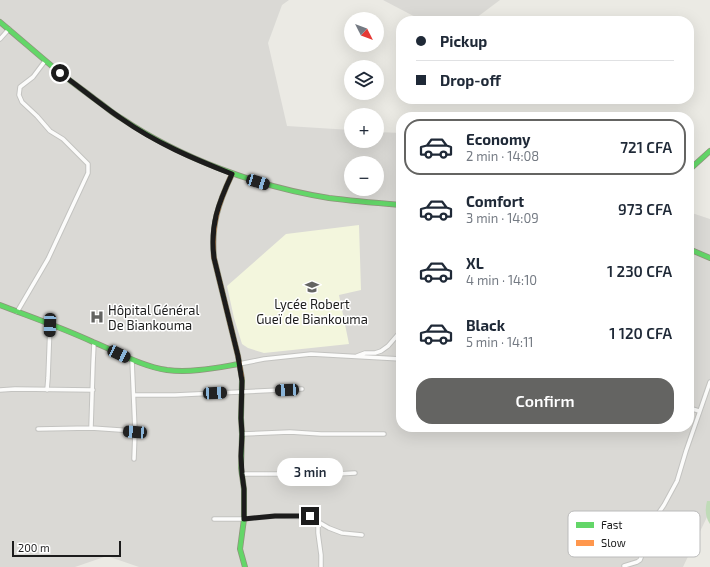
<!DOCTYPE html>
<html lang="en">
<head>
<meta charset="utf-8">
<style>
	:root { --surface:#fff; --page:#f6f6f7; --text:#1f2937; --muted:#747a83; --line:#e0e1e3; --accent:#646462 }
	body { margin:0; font-family:"Exo 2",sans-serif; background:var(--page); color:var(--text); height:100vh; display:flex; flex-direction:column; font-size:15px; white-space:nowrap }
	* { box-sizing:border-box; margin:0 }
	p { font-size:13px; color:var(--muted) }
	.icon { flex:none; width:22px; height:22px; fill:none; stroke:currentColor; stroke-width:2; stroke-linecap:round; stroke-linejoin:round }
	.map { position:relative; flex:1; overflow:hidden }
	.panel { position:absolute; left:396px; top:112px; width:298px; height:320px; display:flex; flex-direction:column; background:var(--surface); border-radius:16px; box-shadow:0 4px 16px #0002 }
	.panel>* { flex:none }
	.top-card { position:absolute; left:396px; top:16px; width:298px; height:88px; border-radius:16px; box-shadow:0 4px 16px #0002; display:grid; align-content:center; height:88px; padding:0 20px; background:var(--surface) }
	.needle { width:26px; rotate:132deg }
	.controls { position:absolute; left:344px; top:12px; display:grid; gap:8px }
	.controls a { display:grid; place-items:center; width:40px; height:40px; border-radius:50%; background:var(--surface); box-shadow:0 4px 16px #0002; font-size:20px }
	.scale { position:absolute; left:12px; bottom:10px; width:109px; box-sizing:border-box; padding-left:4px; border:2px solid #1c1c1c; border-top:0; font-size:11px; line-height:14px; white-space:nowrap; color:#1c1c1c; -webkit-text-stroke:3px #fff; paint-order:stroke }
	.end { position:absolute; width:18px; height:18px; margin:-9px; border:5px solid #1c1c1c; background:#fff; box-shadow:0 0 0 2px #fff }
	.from { border-radius:50% }
	.bubble { position:absolute; height:28px; border-radius:14px; background:var(--surface); box-shadow:0 4px 16px #0002; font-size:13px; font-weight:600; line-height:28px; text-align:center }
	.car { position:absolute; width:12px; height:24px; margin:-12px -6px; border-radius:5px; box-shadow:0 0 3px 1px #0007; background:linear-gradient(#222 24%,#8ab4d8 0 40%,#222 0 76%,#8ab4d8 0 86%,#222 0) }
	.top-card b { display:flex; align-items:center; gap:14px; height:38px; font-size:15px }
	.top-card b+b { border-top:1px solid var(--line) }
	.top-card i { width:10px; height:10px; background:var(--text) }
	ul { padding:7px 0 0; list-style:none }
	li { display:flex; align-items:center; gap:12px; height:56px; margin:0 8px 6px; padding:0 12px; border:2px solid transparent; border-radius:16px }
	li div { flex:1 }
	li b { display:block; font-size:15px }
	li em { font-style:normal; font-weight:600 }
	li.active { border-color:var(--accent) }
	li>.icon { width:36px; height:36px; stroke-width:1.5 }
	.cta { display:flex; gap:8px; margin-top:auto; padding:8px 20px }
	.cta a { flex:1; height:46px; border-radius:16px; background:var(--accent); color:#fff; font-size:16px; font-weight:600; line-height:46px; text-align:center }
	.map>svg:first-child { display:block }
	.residential { fill:#dad9d5; fill-rule:evenodd }
	.education { fill:#f3f6dd }
	.forest { fill:#c0dbb8 }
	.lines { fill:none; stroke-linecap:round; stroke-linejoin:round }
	.street-casing { stroke:#c3c3c0; stroke-width:5.5 }
	.fast-casing { stroke:#8f947c; stroke-width:6 }
	.slow-casing { stroke:#8f947c; stroke-width:6 }
	.street { stroke:#fcfcfb; stroke-width:3.5 }
	.fast { stroke:#63d668; stroke-width:4.5 }
	.slow { stroke:#ff974d; stroke-width:4.5 }
	.route { stroke:#1c1c1c; stroke-width:5 }
	.labels { text-anchor:middle; stroke-width:3; stroke-linejoin:round; paint-order:stroke }
	.poi-label { font-size:13px; fill:#1c1c1c; stroke:#fff }
	.key { fill:#fff; stroke:#bbb; stroke-width:1 }
	.key-label { font-size:11px; fill:#1c1c1c }
</style>
</head>
<body>
<div class="map">
<svg width="710" height="567" viewBox="0 0 710 567">
	<rect width="100%" height="100%" fill="#ebeae4"/>
	<!-- residential -->
	<path class="residential" d="M0 0H289L282 5 268 43 287 126 351 130V141H377V132L401 133V427H689V212L710 219V514L707 517 683 567H139L107 556 75 567H0ZM351 163H377V189H351Z
		M383 0H500L472 21H423Z"/>
	<!-- education -->
	<path class="education" d="M359 225 361 290 339 295 349 344 264 353 248 348 242 344 234 318 227 286 286 234Z"/>
	<!-- forest -->
	<path class="forest" d="M707 501H710V524C705 517 705 509 707 501Z"/>
	<g class="lines">
		<defs>
			<path id="street" d="M0 39 9 29
				M17 312 48 259 88 173V164L63 139 50 131 37 116 22 102 19 95 20 87 33 77 45 61
				M357 356 365 353H375L381 351 388 346 401 331
				M132 360 135 431 134 459
				M239 364 264 359 311 354 401 359
				M0 390 15 389 93 390
				M47 390 48 378 50 325
				M134 395H175L302 389
				M689 408 699 411
				M91 428 93 364 94 343
				M38 429 91 428 135 431
				M242 434 290 432 321 434H384
				M242 474H281L317 475 355 473
				M214 519H244L275 516 310 517 329 528 342 533 362 535
				M318 521V533L321 555V567
				M624 566 637 562 640 560 642 555 645 538 651 524 664 505 677 481 686 451 710 382"/>
			<path id="fast" d="M0 22C18 37 35 52 53 67 67 79 82 89 96 100 105 106 112 113 121 118 180 158 258 187 329 198 353 201 377 203 401 205
				M689 170 710 151
				M689 249 710 258
				M0 305C31 317 63 328 93 342 118 352 140 366 167 370 191 373 215 368 239 364
				M242 379 241 418 242 434 241 468 244 489V519L240 549 245 567"/>
			<path id="slow" d="M232 174C218 204 211 225 214 258L238 356 242 379"/>
		</defs>
		<!-- street casing -->
		<use href="#street" class="street-casing"/>
		<!-- fast casing -->
		<use href="#fast" class="fast-casing"/>
		<!-- slow casing -->
		<use href="#slow" class="slow-casing"/>
		<!-- street -->
		<use href="#street" class="street"/>
		<!-- fast -->
		<use href="#fast" class="fast"/>
		<!-- slow -->
		<use href="#slow" class="slow"/>
	</g>
	<g class="lines">
		<!-- route -->
		<path class="route" d="M60 73C81 88 101 105 122 119 156 143 194 159 232 174 218 204 210 225 214 258L238 356 242 381 241 418 242 434 241 456 242 474 244 489V519L275 516H310"/>
	</g>
	<!-- icons -->
	<defs>
		<symbol id="school-bare" viewBox="-9 -9 18 18"><path d="M0-5L7-2L0 1L-7-2ZM-4 1L0 2.5L4 1V4Q0 6-4 4Z" fill="#646462" stroke="#fff" stroke-width="2.5" paint-order="stroke"/></symbol>
		<symbol id="hospital-bare" viewBox="-9 -9 18 18"><path d="M-5-5h3v3.5h4V-5h3V5h-3V1.5h-4V5h-3Z" fill="#646462" stroke="#fff" stroke-width="2.5" paint-order="stroke"/></symbol>
	</defs>
	<g fill-rule="evenodd">
		<use href="#school-bare" x="302" y="277" width="20" height="20"/>
		<use href="#hospital-bare" x="87" y="307" width="20" height="20"/>
	</g>
	<g class="labels">
		<!-- poi labels -->
		<g class="poi-label">
			<text x="312" y="309">Lycée Robert<tspan x="312" dy="15">Gueï de Biankouma</tspan></text>
			<text x="108" y="315" text-anchor="start">Hôpital Général<tspan x="108" dy="15">De Biankouma</tspan></text>
		</g>
	</g>
	<!-- legend -->
	<rect x="568" y="511" width="132" height="46" rx="6" class="key"/>
	<rect x="576" y="522" width="18" height="6" fill="#63d668"/>
	<rect x="576" y="540" width="18" height="6" fill="#ff974d"/>
	<g class="key-label">
		<text x="601" y="529">Fast</text>
		<text x="601" y="547">Slow</text>
	</g>
</svg>
<div class="controls">
<a><svg class="needle" viewBox="-14 -14 28 28"><path d="M0-13l5 13h-10z" fill="#e53935"/><path d="M0 13l5-13h-10z" fill="#747a83"/></svg></a>
<a><svg class="icon" aria-label="layers" viewBox="0 0 24 24"><path d="M12 4l9 5-9 5-9-5zM3 14l9 5 9-5"/></svg></a>
<a>+</a>
<a>−</a>
</div>
<div class="scale">200 m</div>
<i class="end from" style="left:60px;top:73px"></i>
<i class="end" style="left:310px;top:516px"></i>
<div class="bubble" style="left:277px;top:458px;width:66px">3 min</div>
<i class="car" style="left:258px;top:182px;rotate:107deg"></i>
<i class="car" style="left:50px;top:325px;rotate:182deg"></i>
<i class="car" style="left:119px;top:354px;rotate:115deg"></i>
<i class="car" style="left:287px;top:390px;rotate:267deg"></i>
<i class="car" style="left:215px;top:393px;rotate:87deg"></i>
<i class="car" style="left:135px;top:432px;rotate:274deg"></i>
<div class="top-card">
<b><i class="from"></i>Pickup</b>
<b><i></i>Drop-off</b>
</div>
<section class="panel">
<ul>
<li class="active"><svg class="icon" aria-label="car" viewBox="0 0 24 24"><path d="M5 17H2v-5l4-1 3-4h7l3 4 3 1v5h-3M9 17h6M6 11h13"/><circle cx="7" cy="17" r="2"/><circle cx="17" cy="17" r="2"/></svg><div><b>Economy</b><p>2 min · 14:08</p></div><em>721 CFA</em></li>
<li><svg class="icon" aria-label="car" viewBox="0 0 24 24"><path d="M5 17H2v-5l4-1 3-4h7l3 4 3 1v5h-3M9 17h6M6 11h13"/><circle cx="7" cy="17" r="2"/><circle cx="17" cy="17" r="2"/></svg><div><b>Comfort</b><p>3 min · 14:09</p></div><em>973 CFA</em></li>
<li><svg class="icon" aria-label="car" viewBox="0 0 24 24"><path d="M5 17H2v-5l4-1 3-4h7l3 4 3 1v5h-3M9 17h6M6 11h13"/><circle cx="7" cy="17" r="2"/><circle cx="17" cy="17" r="2"/></svg><div><b>XL</b><p>4 min · 14:10</p></div><em>1 230 CFA</em></li>
<li><svg class="icon" aria-label="car" viewBox="0 0 24 24"><path d="M5 17H2v-5l4-1 3-4h7l3 4 3 1v5h-3M9 17h6M6 11h13"/><circle cx="7" cy="17" r="2"/><circle cx="17" cy="17" r="2"/></svg><div><b>Black</b><p>5 min · 14:11</p></div><em>1 120 CFA</em></li>
</ul>
<div class="cta"><a>Confirm</a></div>
</section>
</div>
</body>
</html>
